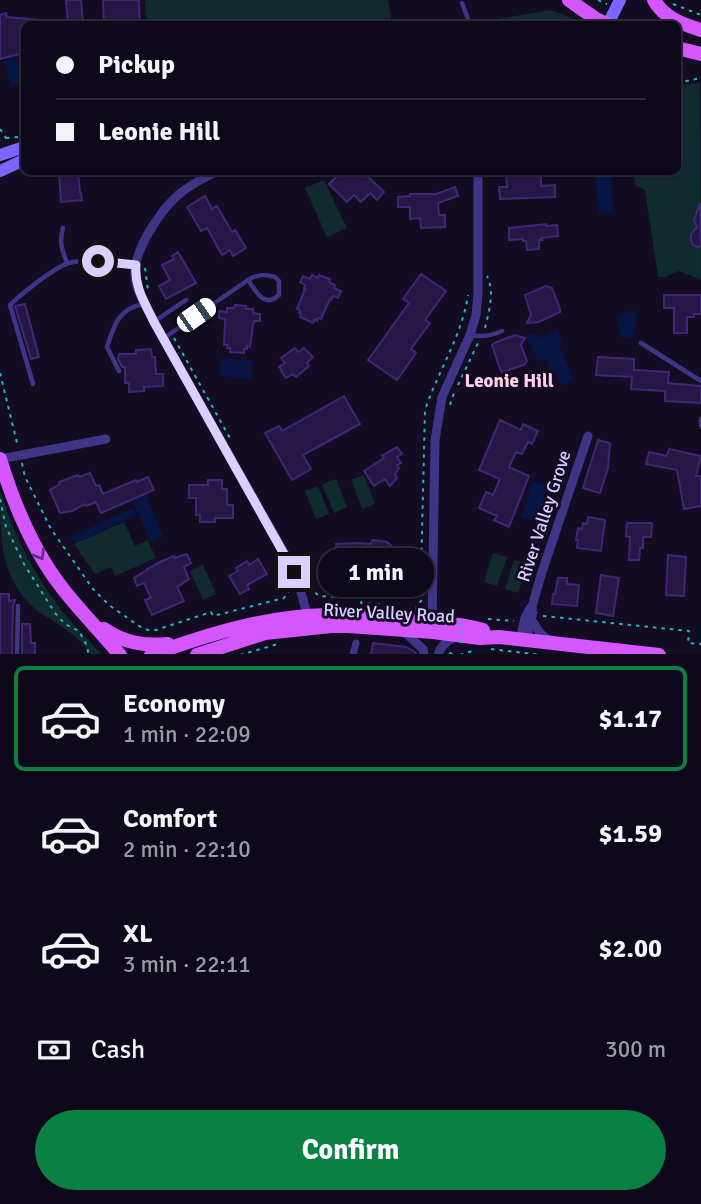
<!DOCTYPE html>
<html lang="en">
<head>
<meta charset="utf-8">
<style>
	:root { --surface:#0e091a; --page:#171223; --text:#f1f3f6; --muted:#9b9aa2; --line:#2e2a39; --accent:#0b8043 }
	body { margin:0; font-family:Signika,sans-serif; background:var(--page); color:var(--text); height:100vh; display:flex; flex-direction:column; font-size:26px; white-space:nowrap }
	* { box-sizing:border-box; margin:0 }
	p { font-size:23px; color:var(--muted) }
	.icon { flex:none; width:38px; height:38px; fill:none; stroke:currentColor; stroke-width:2; stroke-linecap:round; stroke-linejoin:round }
	.map { position:relative; height:654px; overflow:hidden }
	.panel { display:flex; flex-direction:column; background:var(--surface); flex:1 }
	.panel>* { flex:none }
	.guide { position:absolute; left:21px; top:21px; width:660px; height:154px; border-radius:10px; box-shadow:0 2px 5px #0004,0 0 0 2px var(--line); display:grid; align-content:center; height:154px; padding:0 35px; background:var(--surface) }
	.end { position:absolute; width:32px; height:32px; margin:-16px; border:9px solid #dacfff; background:#111; box-shadow:0 0 0 4px #111 }
	.from { border-radius:50% }
	.bubble { position:absolute; height:49px; border-radius:24px; background:var(--surface); box-shadow:0 2px 5px #0004,0 0 0 2px var(--line); font-size:23px; font-weight:700; line-height:49px; text-align:center }
	.car { position:absolute; width:21px; height:42px; margin:-21px -10px; border-radius:9px; box-shadow:0 0 5px 2px #0007; background:linear-gradient(#fff 24%,#345 0 40%,#fff 0 76%,#345 0 86%,#fff 0) }
	.guide b { display:flex; align-items:center; gap:24px; height:66px; font-size:26px }
	.guide b+b { border-top:2px solid var(--line) }
	.guide i { width:18px; height:18px; background:var(--text) }
	ul { padding:12px 0 0; list-style:none }
	li { display:flex; align-items:center; gap:21px; height:105px; margin:0 14px 10px; padding:0 21px; border:4px solid transparent; border-radius:10px }
	li div { flex:1 }
	li b { display:block; font-size:26px }
	li em { font-style:normal; font-weight:700 }
	li.active { border-color:var(--accent) }
	li>.icon { width:63px; height:63px; stroke-width:1.5 }
	.pay { display:flex; align-items:center; gap:18px; height:77px; padding:0 35px; font-size:26px }
	.pay p { margin-inline-start:auto }
	.button { display:flex; gap:14px; margin-top:auto; padding:14px 35px }
	.button a { flex:1; height:80px; border-radius:42px; background:var(--accent); color:#fff; font-size:28px; font-weight:700; line-height:80px; text-align:center }
	.map>svg:first-child { display:block }
	.green { fill:#0f2b2e }
	.water { fill:#061543 }
	.building { fill:#261746; stroke:#3f2774; stroke-width:2 }
	.lines { fill:none; stroke-linecap:round; stroke-linejoin:round }
	.path { stroke:#25b4bd; stroke-width:2; stroke-dasharray:3.5 5; stroke-linecap:butt }
	.service { stroke:#403486; stroke-width:4.5 }
	.pedestrian { stroke:#403486; stroke-width:7 }
	.minor { stroke:#403486; stroke-width:9 }
	.secondary { stroke:#7c66ff; stroke-width:12 }
	.primary { stroke:#d456ff; stroke-width:14 }
	.path-bridge { stroke:#25b4bd; stroke-width:2; stroke-dasharray:3.5 5; stroke-linecap:butt }
	.oneway { stroke:#6a2d86 }
	.route { stroke:#dacfff; stroke-width:9 }
	.labels { text-anchor:middle; stroke-width:6; stroke-linejoin:round; paint-order:stroke }
	.street-label { font-size:18px; fill:#dacfff; stroke:#130c23 }
	.neighbourhood-label { font-size:19px; font-weight:bold; fill:#ffd1e9; stroke:#130c23 }
</style>
</head>
<body>
<div class="map">
<svg width="701" height="655" viewBox="0 0 701 655">
	<rect width="100%" height="100%" fill="#130c23"/>
	<!-- green -->
	<path class="green" d="M145 0H388L392 24H146Z
		M550 10 588 24H475L474 23Z
		M700 83 701 280 679 271 665 277H658L645 190 636 186 633 172H677V85Z
		M324 180 347 228 327 237 305 188Z
		M364 475 375 504 362 509 351 480Z
		M336 479 347 507 334 513 322 484Z
		M318 486 329 514 316 519 305 491Z
		M0 490C12 528 29 565 52 597 66 618 85 636 101 654H90C75 632 62 627 40 613 0 581 0 541 0 490Z
		M124 522 135 546 148 540 156 558 115 576 111 567 95 574 74 544Z
		M493 553 507 557 497 586 484 582Z
		M514 560 528 564 518 593 505 589Z
		M203 565 216 594 203 600 190 571Z"/>
	<!-- water -->
	<path class="water" d="M16 56 24 82 11 85 3 60Z
		M595 172H611L614 212 599 214Z
		M636 310 637 317 633 338H621L617 317 622 312Z
		M558 329 563 341 558 343 574 380 561 386 555 371 552 372 546 359 538 362 526 336 534 333 537 338Z
		M221 358 253 361 251 379 219 376Z
		M533 481 550 486 538 523 521 517Z
		M145 494 163 536 151 542 132 500Z
		M133 508 137 515 75 543 71 536Z"/>
	<!-- building -->
	<path class="building" d="M66 0H81L83 22 68 23Z
		M103 0H139L140 24H104Z
		M6 13 7 17 39 20 38 24H24V53L0 59V15Z
		M59 172H78L80 193H81L82 200 61 202Z
		M341 172H363L384 192 377 200 370 193 361 202 354 195 347 202 329 184Z
		M506 172H541V186L555 185V197L500 199 499 187H507Z
		M455 187 458 196 438 203 439 215H445V227L421 228 420 218 410 219V207H398V197L410 196V194H436Z
		M205 196 212 209 217 206 232 232 235 230 246 248 233 256 230 250 222 255 207 228 201 231 187 207Z
		M700 203 701 246 697 247 693 245 691 240V234L697 227 694 220Z
		M546 224V226L557 225 558 236 541 238 542 240H539V249L527 250 526 241H523V239L509 240V228Z
		M178 252 196 283 166 299 159 286 170 280 162 265 174 259 172 256Z
		M421 274 446 291 425 320 430 323 411 349 416 353 397 380 368 360 409 303 403 299Z
		M312 275 318 278 319 275 330 279 329 282 335 285 334 288 341 291 338 298 333 296 331 300 330 299 321 319 318 318 317 321 315 319 313 323 300 317 301 314 299 313 300 310 297 309 305 289H304L305 285 300 282 303 276 310 279Z
		M546 286 552 288 560 309V312L539 322 527 323 531 315 525 295Z
		M664 295H701V314H694V317H687V333H674V308H664Z
		M25 304 39 357 31 359 15 306Z
		M235 305 246 306V309H253V313L260 314V321H254L253 325 250 347 247 346V349H244V353L230 352V348H227L228 345H224L225 323V319L219 318V311L227 312V308H234Z
		M515 335 525 338 521 345 527 361 524 365 502 372 500 369 492 345 494 343Z
		M295 348 298 352 304 348 313 357 307 363 309 366 296 377 293 374 286 378 281 371 282 370 279 367 285 363 281 358Z
		M151 349 152 357H155L156 374H163V386L144 387V391L129 392V383H125V367H122L118 359 119 354H136V350Z
		M598 357 634 359V370L669 372 668 383 701 386V403L665 401V391L631 389 632 377 596 375Z
		M344 396 360 424 303 455 311 469 292 480 265 433 279 426 282 431Z
		M500 420 521 430 523 424 538 431 532 444 528 442 522 454 516 452 509 467 529 476 509 527 494 520 497 516 479 508 486 492 493 495 500 479 479 470Z
		M598 440 610 443 608 468 600 493 583 488Z
		M397 447 402 454 397 457 401 463 397 465 399 468 395 474 397 478 390 486 385 479 374 486 364 471 384 458 382 456Z
		M669 449 701 456 696 476H701V506L684 509 677 470 646 464 649 452 667 456Z
		M90 473 96 486 99 485 103 494 136 480 137 482 148 477 154 490 101 513 96 502 86 506 85 504 72 511 60 513 50 490 60 484 59 482 78 475 79 477Z
		M208 480H222V489H227V505H233V518H215V522H200V515H196V498H189V485H208Z
		M588 517 605 520 601 551 577 548 578 540H576L578 528 582 529 583 523 587 524Z
		M627 523H652L651 537H643V548H640L639 560H629L630 537 626 536Z
		M373 540 387 542 393 547 390 559 392 566 389 571 371 570 365 574V580L356 569 334 566 333 553H337L336 544 359 543 370 544Z
		M187 554 191 563 184 567 189 579 177 587 184 601 152 615 145 600 151 598 144 583 137 586 134 578 147 570V569L160 562 174 556 175 558Z
		M668 555 686 557 684 596 666 595Z
		M258 559 267 574 247 585 249 589 240 594 229 576 238 571 236 568 247 561 249 565Z
		M601 575 619 578 613 616 596 613Z
		M558 578H567V584L579 585 577 606 552 604 553 594H555Z
		M0 594H9V601L15 600 13 606 12 655H0Z
		M22 624H30L31 643H35V655H22Z
		M373 643 406 647 415 652 417 655H371Z"/>
	<g class="lines">
		<!-- path -->
		<path class="path" d="M598 0 607 4
			M673 4 701 15
			M677 83 701 78
			M0 129 6 138 0 140
			M6 138 19 137
			M145 268 148 290
			M485 328C489 311 495 292 487 276
			M174 338 231 440
			M0 373 18 447
			M458 385 478 343
			M450 405 455 390
			M22 463 25 477 51 529 93 589 109 605 139 626 148 630H156L211 612 213 616 284 598 290 589
			M0 499 6 527 24 564 55 613 65 624 79 631 86 644 89 655
			M423 585 421 574 425 410C438 371 462 336 468 295
			M309 587 319 596 362 598 361 603 384 605 388 607
			M416 610 417 605 422 600 423 594
			M543 616 689 631 688 643 701 644
			M488 619 514 621
			M491 649 542 655
			M449 653 456 655
			M240 655 278 644
			M460 655 475 650"/>
		<!-- service -->
		<path class="service" d="M462 3 470 24
			M63 228C59 242 62 250 67 263
			M155 321 186 300
			M470 335C483 337 491 336 502 331
			M164 338 248 280C257 274 265 274 275 277L279 281V295C264 309 256 291 248 280
			M641 343 701 381
			M119 371 107 347C114 325 119 308 144 304
			M33 384 10 305C20 295 56 266 69 263 90 257 115 263 136 265
			M701 419V426
			M17 655 18 606"/>
		<!-- pedestrian -->
		<path class="pedestrian" d="M353 655 356 643"/>
		<!-- minor -->
		<path class="minor" d="M677 71H678
			M216 172C203 178 190 185 178 195 160 211 133 251 135 276 136 293 147 307 154 322L286 556 298 581 308 618
			M0 459 106 439
			M531 619 540 633 550 641
			M432 627 435 440 442 397 470 335 476 315 478 294V172
			M403 631 423 649 424 655
			M520 639 525 618 530 608
			M526 640 533 612 532 607 541 575 588 436
			M438 655C441 645 448 640 456 637"/>
		<!-- secondary -->
		<path class="secondary" d="M608 24 620 0
			M0 155 24 147
			M0 171 24 160"/>
		<!-- primary -->
		<path class="primary" d="M569 0 596 19 607 24
			M654 0C664 18 682 24 701 30
			M677 48 701 54
			M0 459C14 505 33 551 63 589 81 612 101 632 120 655
			M104 629C124 643 144 646 168 644
			M151 655C208 634 267 616 328 615 354 614 382 619 408 621 433 623 459 623 483 630
			M197 655 265 633 331 626H348L433 632 480 638 499 637 659 655"/>
		<!-- path-bridge -->
		<path class="path-bridge" d="M460 643 462 621"/>
	</g>
	<!-- one-way arrows -->
	<defs><path id="oneway-chevron" d="M-2-3.5L2.5 0L-2 3.5" fill="none" stroke-width="1.6" stroke-linecap="round" stroke-linejoin="round" transform="scale(1.75)"/></defs>
	<use class="oneway" href="#oneway-chevron" transform="translate(40 555) rotate(59)"/>
	<g class="lines">
		<!-- route -->
		<path class="route" d="M98 261 136 265C134 287 145 303 154 322L294 572"/>
	</g>
	<g class="labels">
		<!-- street labels -->
		<g class="street-label">
			<text transform="translate(544 516) rotate(-72)" y="6">River Valley Grove</text>
			<text transform="translate(389 613) rotate(3)" y="6">River Valley Road</text>
		</g>
		<!-- neighbourhood labels -->
		<g class="neighbourhood-label">
			<text x="509" y="387">Leonie Hill</text>
		</g>
	</g>
</svg>
<i class="end from" style="left:98px;top:261px"></i>
<i class="end" style="left:294px;top:572px"></i>
<div class="bubble" style="left:318px;top:548px;width:116px">1 min</div>
<i class="car" style="left:196px;top:315px;rotate:55deg"></i>
<div class="guide">
<b><i class="from"></i>Pickup</b>
<b><i></i>Leonie Hill</b>
</div>
</div>
<section class="panel">
<ul>
<li class="active"><svg class="icon" aria-label="car" viewBox="0 0 24 24"><path d="M5 17H2v-5l4-1 3-4h7l3 4 3 1v5h-3M9 17h6M6 11h13"/><circle cx="7" cy="17" r="2"/><circle cx="17" cy="17" r="2"/></svg><div><b>Economy</b><p>1 min · 22:09</p></div><em>$1.17</em></li>
<li><svg class="icon" aria-label="car" viewBox="0 0 24 24"><path d="M5 17H2v-5l4-1 3-4h7l3 4 3 1v5h-3M9 17h6M6 11h13"/><circle cx="7" cy="17" r="2"/><circle cx="17" cy="17" r="2"/></svg><div><b>Comfort</b><p>2 min · 22:10</p></div><em>$1.59</em></li>
<li><svg class="icon" aria-label="car" viewBox="0 0 24 24"><path d="M5 17H2v-5l4-1 3-4h7l3 4 3 1v5h-3M9 17h6M6 11h13"/><circle cx="7" cy="17" r="2"/><circle cx="17" cy="17" r="2"/></svg><div><b>XL</b><p>3 min · 22:11</p></div><em>$2.00</em></li>
</ul>
<div class="pay"><svg class="icon" aria-label="cash" viewBox="0 0 24 24"><path d="M3 7h18v10H3z"/><circle cx="12" cy="12" r="2"/></svg>Cash<p>300 m</p></div>
<div class="button"><a>Confirm</a></div>
</section>
</body>
</html>
